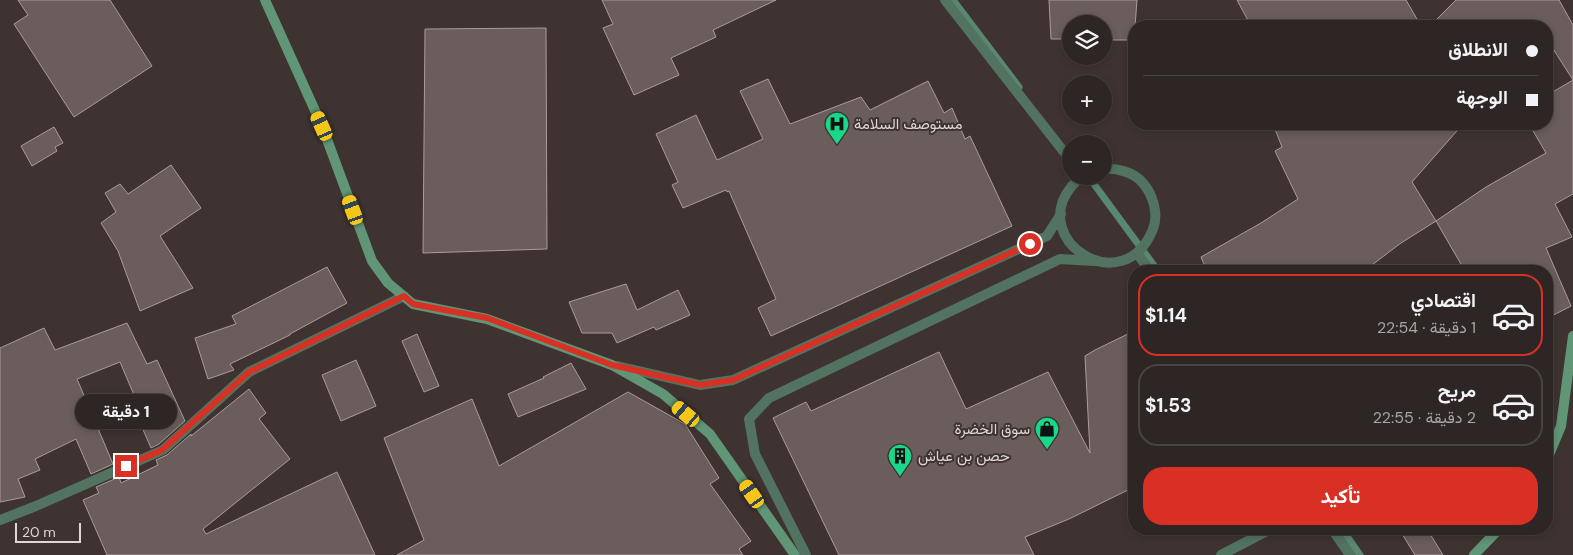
<!DOCTYPE html>
<html lang="ar">
<head>
<meta charset="utf-8">
<style>
	:root { --surface:#2e2625; --page:#362e2d; --text:#f1f3f6; --muted:#a7a5a7; --line:#494342; --accent:#d93025 }
	body { margin:0; font-family:"DM Sans",Vazirmatn,sans-serif; background:var(--page); color:var(--text); direction:rtl; height:100vh; display:flex; flex-direction:column; font-size:19px; white-space:nowrap }
	* { box-sizing:border-box; margin:0 }
	p { font-size:16px; color:var(--muted) }
	.icon { flex:none; width:28px; height:28px; fill:none; stroke:currentColor; stroke-width:2; stroke-linecap:round; stroke-linejoin:round }
	.map { position:relative; flex:1; overflow:hidden; direction:ltr }
	.sheet { position:absolute; left:1128px; top:265px; width:425px; height:270px; display:flex; flex-direction:column; background:var(--surface); border-radius:20px; box-shadow:0 2px 8px #0003,0 0 0 1px var(--line); direction:rtl }
	.sheet>* { flex:none }
	.guide { position:absolute; left:1128px; top:20px; width:425px; height:110px; border-radius:20px; box-shadow:0 2px 8px #0003,0 0 0 1px var(--line); direction:rtl; display:grid; align-content:center; height:110px; padding:0 15px; background:var(--surface) }
	.fabs { position:absolute; left:1062px; top:15px; display:grid; gap:10px }
	.fabs a { display:grid; place-items:center; width:50px; height:50px; border-radius:50%; background:var(--surface); box-shadow:0 2px 8px #0003,0 0 0 1px var(--line); font-size:25px }
	.scale { position:absolute; left:15px; bottom:12px; width:66px; box-sizing:border-box; padding-left:5px; border:2px solid #ded7d6; border-top:0; font-size:14px; line-height:18px; white-space:nowrap; color:#ded7d6; -webkit-text-stroke:4px #3e3331; paint-order:stroke }
	.end { position:absolute; width:22px; height:22px; margin:-11px; border:6px solid #d93025; background:#fff; box-shadow:0 0 0 2px #fff }
	.from { border-radius:50% }
	.bubble { position:absolute; height:35px; border-radius:18px; background:var(--surface); box-shadow:0 2px 8px #0003,0 0 0 1px var(--line); font-size:16px; font-weight:700; line-height:35px; text-align:center; direction:rtl }
	.car { position:absolute; width:15px; height:30px; margin:-15px -8px; border-radius:6px; box-shadow:0 0 4px 1px #0007; background:linear-gradient(#f5c518 24%,#345 0 40%,#f5c518 0 76%,#345 0 86%,#f5c518 0) }
	.guide b { display:flex; align-items:center; gap:18px; height:48px; font-size:19px }
	.guide b+b { border-top:1px solid var(--line) }
	.guide i { width:12px; height:12px; background:var(--text) }
	ul { padding:9px 0 0; list-style:none }
	li { display:flex; align-items:center; gap:15px; height:82px; margin:0 10px 8px; padding:0 5px; border:2px solid var(--line); border-radius:20px }
	li div { flex:1 }
	li b { display:block; font-size:19px }
	li em { font-style:normal; font-weight:700 }
	li.current { border-color:var(--accent) }
	li>.icon { width:45px; height:45px; stroke-width:1.5 }
	.primary-button { display:flex; gap:10px; margin-top:auto; padding:10px 15px }
	.primary-button a { flex:1; height:58px; border-radius:20px; background:var(--accent); color:#fff; font-size:20px; font-weight:700; line-height:58px; text-align:center }
	.map>svg:first-child { display:block }
	.lines { fill:none; stroke-linecap:round; stroke-linejoin:round }
	.stream { stroke:#5a876f; stroke-width:7 }
	.building { fill:#6a5d5b; stroke:#aa9c9a }
	.street { stroke:#52735f; stroke-width:10 }
	.secondary { stroke:#609576; stroke-width:10 }
	.route { stroke:#d93025; stroke-width:6 }
	.labels { text-anchor:middle; stroke-width:4; stroke-linejoin:round; paint-order:stroke }
	.poi-label { font-size:15px; fill:#ded7d6; stroke:#3e3331; text-anchor:start }
</style>
</head>
<body>
<div class="map">
<svg width="1573" height="555" viewBox="0 0 1573 555">
	<rect width="100%" height="100%" fill="#3e3331"/>
	<g class="lines">
		<!-- stream -->
		<path class="stream" d="M953 0 1019 87
			M1088 176 1158 271
			M1342 529 1360 555"/>
	</g>
	<!-- building -->
	<path class="building" d="M18 0H110L152 66 74 117 14 24 28 15Z
		M602 0H776L713 30 716 37 671 58 679 75 634 95 603 28 613 24Z
		M1049 0H1137L1134 40H1104V24H1071V39H1051Z
		M1237 0H1406L1421 26H1251Z
		M1456 0H1559L1573 25V80L1546 38V26H1430Z
		M546 28 547 249 423 253 425 29Z
		M768 79 790 124 861 97 870 110 928 81 944 113 952 108 965 139 970 136 1012 226 771 336 758 308 776 299 729 191 727 192 726 190 683 208 672 185 678 182 656 134 696 115 717 160 763 139 740 91Z
		M1573 80V194L1555 204 1572 237 1546 248 1571 306 1546 319V271H1465L1436 221 1486 187 1546 153 1529 124H1546V96Z
		M1273 124H1463L1412 182 1436 221 1401 243 1364 271H1207L1201 257 1261 223 1298 199 1275 151 1282 147Z
		M54 127 63 143 55 147 57 151 32 166 21 146Z
		M171 165 201 208 160 236 193 288 140 311 118 251 101 223 116 212 105 193 120 184 128 194Z
		M327 267 347 303 290 334V335L230 364 234 370 208 379 195 338 236 324 232 316Z
		M626 284 637 310 678 290 690 315 656 330 654 327 617 343 612 333H582L569 302Z
		M127 323 147 364 157 360 185 421 159 444 151 448 138 418 143 416 120 362 77 379 113 464 91 474 76 439 35 459 40 470 18 479 25 497 0 502V348L44 328 55 350Z
		M1134 331V487L1069 519 1025 537 1034 555H839L773 418 806 402 811 411 939 352 966 409 1048 372 1090 453 1085 356 1095 350Z
		M417 334 439 386 424 392 402 341Z
		M356 360 376 406 341 421 322 375Z
		M571 363 586 389 518 417 508 394 544 378 543 377Z
		M249 389 266 413 259 419 290 459 203 529 206 534 337 472 375 555H107L83 500 99 493 96 487 119 477 121 483 158 465 156 460 167 455 191 434V436Z
		M628 392 685 424 719 478 710 484 751 541 739 549 743 555H397L424 540 384 438 472 399 499 466Z
		M1399 529H1427L1443 555H1415Z"/>
	<g class="lines">
		<!-- street -->
		<path class="street" d="M945 0 1071 161
			M1082 176C1078 180 1074 183 1071 187 1028 241 1124 302 1153 229 1159 214 1153 194 1142 182 1133 172 1117 168 1104 169
			M1137 253 1150 271
			M617 366 700 385 733 380 1047 236 1061 214
			M0 520 36 506 163 450 249 372 404 296
			M1332 529 1350 555
			M806 555 755 454 749 419 769 398 1060 259 1094 261
			M1221 555 1271 529"/>
		<!-- secondary -->
		<path class="secondary" d="M265 0 322 126 372 261 388 283 413 304 487 319 612 365 663 394 710 434 795 555
			M1546 462 1561 426 1573 336
			M1474 555 1499 529"/>
	</g>
	<g class="lines">
		<!-- route -->
		<path class="route" d="M126 466 162 450 249 372 404 296 413 304 487 318 612 365 700 385 733 380 1030 244"/>
	</g>
	<!-- icons -->
	<defs>
		<symbol id="hospital-pin" viewBox="-11 -11 22 30"><path d="M0 17L-7.5 6A9.5 9.5 0 1 1 7.5 6Z" fill="#17d989" stroke="#3e3331"/><path d="M-5-5h3v3.5h4V-5h3V5h-3V1.5h-4V5h-3Z" fill="#111"/></symbol>
		<symbol id="shop-pin" viewBox="-11 -11 22 30"><path d="M0 17L-7.5 6A9.5 9.5 0 1 1 7.5 6Z" fill="#17d989" stroke="#3e3331"/><path d="M-5-2.5h2.3a2.7 3.5 0 0 1 5.4 0H5L5.5 6h-11ZM-1.5-2.5h3a1.5 2.3 0 0 0-3 0Z" fill="#111"/></symbol>
		<symbol id="building-pin" viewBox="-11 -11 22 30"><path d="M0 17L-7.5 6A9.5 9.5 0 1 1 7.5 6Z" fill="#17d989" stroke="#3e3331"/><path d="M-4-6H4V6H1V3H-1V6H-4ZM-2.5-4.3h1.7v1.8h-1.7ZM.8-4.3h1.7v1.8H.8ZM-2.5-1h1.7V.8h-1.7ZM.8-1h1.7V.8H.8Z" fill="#111"/></symbol>
	</defs>
	<g fill-rule="evenodd">
		<use href="#hospital-pin" x="823" y="110" width="28" height="38"/>
		<use href="#shop-pin" x="1033" y="415" width="28" height="38"/>
		<use href="#building-pin" x="886" y="442" width="28" height="38"/>
	</g>
	<g class="labels">
		<!-- poi labels -->
		<g class="poi-label">
			<text x="854" y="129">مستوصف السلامة</text>
			<text x="1030" y="434" text-anchor="end">سوق الخضرة</text>
			<text x="918" y="461">حصن بن عياش</text>
		</g>
	</g>
</svg>
<div class="fabs">
<a><svg class="icon" aria-label="layers" viewBox="0 0 24 24"><path d="M12 4l9 5-9 5-9-5zM3 14l9 5 9-5"/></svg></a>
<a>+</a>
<a>−</a>
</div>
<div class="scale">20 m</div>
<i class="end from" style="left:1030px;top:244px"></i>
<i class="end" style="left:126px;top:466px"></i>
<div class="bubble" style="left:75px;top:394px;width:102px">1 دقيقة</div>
<i class="car" style="left:322px;top:126px;rotate:336deg"></i>
<i class="car" style="left:353px;top:210px;rotate:340deg"></i>
<i class="car" style="left:686px;top:414px;rotate:310deg"></i>
<i class="car" style="left:752px;top:494px;rotate:325deg"></i>
<div class="guide">
<b><i class="from"></i>الانطلاق</b>
<b><i></i>الوجهة</b>
</div>
<section class="sheet">
<ul>
<li class="current"><svg class="icon" aria-label="car" viewBox="0 0 24 24"><path d="M5 17H2v-5l4-1 3-4h7l3 4 3 1v5h-3M9 17h6M6 11h13"/><circle cx="7" cy="17" r="2"/><circle cx="17" cy="17" r="2"/></svg><div><b>اقتصادي</b><p>1 دقيقة · 22:54</p></div><em>$1.14</em></li>
<li><svg class="icon" aria-label="car" viewBox="0 0 24 24"><path d="M5 17H2v-5l4-1 3-4h7l3 4 3 1v5h-3M9 17h6M6 11h13"/><circle cx="7" cy="17" r="2"/><circle cx="17" cy="17" r="2"/></svg><div><b>مريح</b><p>2 دقيقة · 22:55</p></div><em>$1.53</em></li>
</ul>
<div class="primary-button"><a>تأكيد</a></div>
</section>
</div>
</body>
</html>
